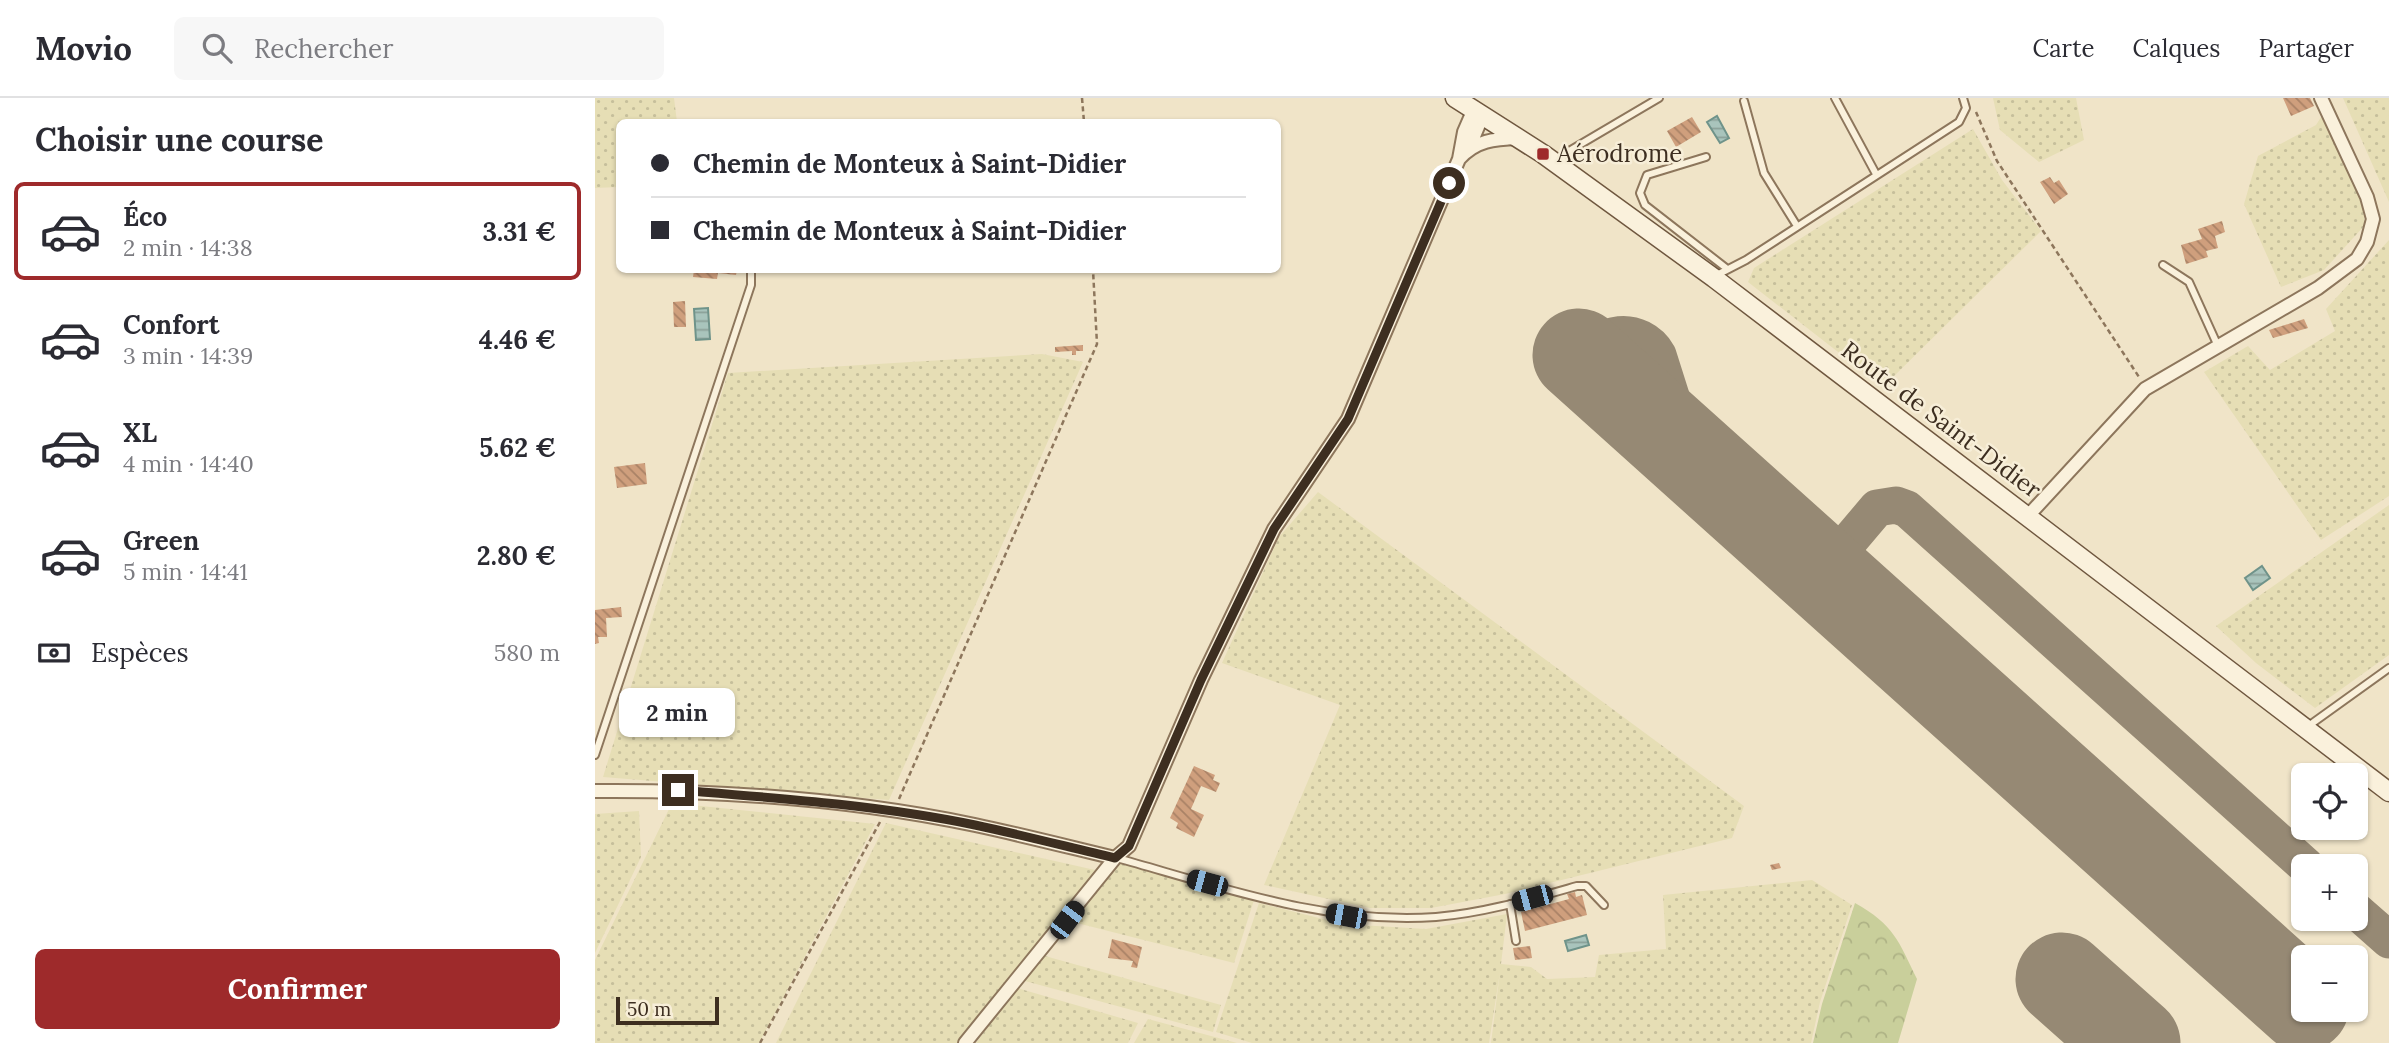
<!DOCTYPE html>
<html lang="fr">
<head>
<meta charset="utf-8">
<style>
	:root { --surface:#fff; --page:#f7f7f7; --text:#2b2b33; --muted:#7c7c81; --line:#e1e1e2; --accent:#9e2a2b }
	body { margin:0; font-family:Lora,serif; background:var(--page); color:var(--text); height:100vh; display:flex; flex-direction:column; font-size:26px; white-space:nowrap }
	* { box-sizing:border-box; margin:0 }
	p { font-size:23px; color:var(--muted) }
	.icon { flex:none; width:38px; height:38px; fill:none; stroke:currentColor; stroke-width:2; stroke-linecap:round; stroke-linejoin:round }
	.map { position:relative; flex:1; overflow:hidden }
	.side { display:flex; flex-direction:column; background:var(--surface); width:595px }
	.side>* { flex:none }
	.top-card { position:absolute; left:21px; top:21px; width:665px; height:154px; border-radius:10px; box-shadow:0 2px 5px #0004; display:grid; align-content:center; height:154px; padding:0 35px; background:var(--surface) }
	.buttons { position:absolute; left:1696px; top:665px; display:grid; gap:14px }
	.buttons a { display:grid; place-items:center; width:77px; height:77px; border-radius:10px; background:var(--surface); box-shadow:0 2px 5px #0004; font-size:35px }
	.scale { position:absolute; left:21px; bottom:18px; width:103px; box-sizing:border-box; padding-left:7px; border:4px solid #3d2e20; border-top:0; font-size:19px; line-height:24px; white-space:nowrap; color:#3d2e20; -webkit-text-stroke:5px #f7eed8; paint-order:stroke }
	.end { position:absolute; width:32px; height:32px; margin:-16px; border:9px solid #3d2e20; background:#fff; box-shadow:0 0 0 4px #fff }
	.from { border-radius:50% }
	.bubble { position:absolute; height:49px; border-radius:10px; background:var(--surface); box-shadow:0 2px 5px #0004; font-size:23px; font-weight:700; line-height:49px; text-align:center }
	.car { position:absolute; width:21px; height:42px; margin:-21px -10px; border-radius:9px; box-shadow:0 0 5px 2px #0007; background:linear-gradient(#222 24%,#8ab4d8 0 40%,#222 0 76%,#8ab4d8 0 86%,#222 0) }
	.top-card b { display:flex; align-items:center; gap:24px; height:66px; font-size:26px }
	.top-card b+b { border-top:2px solid var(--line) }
	.top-card i { width:18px; height:18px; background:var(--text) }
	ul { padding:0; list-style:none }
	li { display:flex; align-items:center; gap:21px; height:98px; margin:0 14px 10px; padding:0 21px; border:4px solid transparent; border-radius:10px }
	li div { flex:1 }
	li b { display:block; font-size:26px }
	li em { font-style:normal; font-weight:700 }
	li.current { border-color:var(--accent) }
	li>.icon { width:63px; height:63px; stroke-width:1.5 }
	h2 { padding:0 35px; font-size:32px; line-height:84px }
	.pay { display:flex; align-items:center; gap:18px; height:77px; padding:0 35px; font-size:26px }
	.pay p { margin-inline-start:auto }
	.cta { display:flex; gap:14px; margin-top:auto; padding:14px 35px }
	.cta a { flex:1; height:80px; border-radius:10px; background:var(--accent); color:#fff; font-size:28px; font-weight:700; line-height:80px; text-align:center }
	header { display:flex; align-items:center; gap:42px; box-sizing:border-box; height:98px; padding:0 35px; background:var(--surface); border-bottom:2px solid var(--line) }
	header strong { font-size:33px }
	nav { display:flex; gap:38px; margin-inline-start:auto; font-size:24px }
	.search { width:490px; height:63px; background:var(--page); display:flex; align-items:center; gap:18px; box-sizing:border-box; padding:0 24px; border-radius:10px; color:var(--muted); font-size:26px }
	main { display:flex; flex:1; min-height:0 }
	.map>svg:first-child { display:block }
	.farmland { fill:url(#farmland-dots) }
	.forest { fill:url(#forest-crowns) }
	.water { fill:url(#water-rules); stroke:#6f938a; stroke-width:2 }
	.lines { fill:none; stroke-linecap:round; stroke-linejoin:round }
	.taxiway { stroke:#968974; stroke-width:37 }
	.runway { stroke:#968974; stroke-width:93 }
	.building { fill:url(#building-back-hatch) }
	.service-casing { stroke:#8d765c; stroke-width:10 }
	.minor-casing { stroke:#8d765c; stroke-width:16 }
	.secondary-casing { stroke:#6f573f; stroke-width:21 }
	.path { stroke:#8d765c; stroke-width:2.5; stroke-dasharray:5 3.5; stroke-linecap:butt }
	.service { stroke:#faf1dc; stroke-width:6 }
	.minor { stroke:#faf1dc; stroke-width:12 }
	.secondary { stroke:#faf1dc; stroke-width:18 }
	.route { stroke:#3d2e20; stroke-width:9 }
	.poi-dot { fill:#9e2a2b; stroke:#f7eed8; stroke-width:2.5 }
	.labels { text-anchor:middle; stroke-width:5; stroke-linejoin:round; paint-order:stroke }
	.poi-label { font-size:24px; fill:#3d2e20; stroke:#f7eed8; text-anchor:start }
	.street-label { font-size:24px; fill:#3d2e20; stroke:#f7eed8 }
</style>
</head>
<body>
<header>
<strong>Movio</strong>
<div class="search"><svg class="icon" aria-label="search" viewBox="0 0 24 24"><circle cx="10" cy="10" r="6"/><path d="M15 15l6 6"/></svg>Rechercher</div>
<nav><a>Carte</a><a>Calques</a><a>Partager</a></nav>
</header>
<main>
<section class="side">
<h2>Choisir une course</h2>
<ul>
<li class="current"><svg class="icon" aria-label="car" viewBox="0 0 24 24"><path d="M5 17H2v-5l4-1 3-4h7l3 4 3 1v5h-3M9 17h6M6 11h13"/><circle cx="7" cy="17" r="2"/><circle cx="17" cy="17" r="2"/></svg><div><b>Éco</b><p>2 min · 14:38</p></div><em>3.31 €</em></li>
<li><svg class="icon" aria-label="car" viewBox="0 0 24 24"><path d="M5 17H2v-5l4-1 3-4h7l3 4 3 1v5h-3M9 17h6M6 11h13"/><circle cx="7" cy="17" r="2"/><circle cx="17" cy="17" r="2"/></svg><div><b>Confort</b><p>3 min · 14:39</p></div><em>4.46 €</em></li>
<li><svg class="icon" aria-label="car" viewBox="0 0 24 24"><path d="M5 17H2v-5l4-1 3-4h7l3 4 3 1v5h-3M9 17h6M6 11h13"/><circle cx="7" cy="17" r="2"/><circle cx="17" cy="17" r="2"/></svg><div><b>XL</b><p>4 min · 14:40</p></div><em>5.62 €</em></li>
<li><svg class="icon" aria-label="car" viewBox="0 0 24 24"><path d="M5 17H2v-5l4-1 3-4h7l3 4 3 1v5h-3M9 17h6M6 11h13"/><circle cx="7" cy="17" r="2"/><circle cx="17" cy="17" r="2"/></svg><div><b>Green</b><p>5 min · 14:41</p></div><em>2.80 €</em></li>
</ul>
<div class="pay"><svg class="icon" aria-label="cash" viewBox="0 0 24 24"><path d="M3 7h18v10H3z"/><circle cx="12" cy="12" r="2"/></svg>Espèces<p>580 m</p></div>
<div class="cta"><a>Confirmer</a></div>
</section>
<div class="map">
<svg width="1794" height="945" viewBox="0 0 1794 945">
	<defs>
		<pattern id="farmland-dots" width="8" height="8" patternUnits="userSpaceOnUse" patternTransform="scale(1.75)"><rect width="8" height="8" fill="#e6deb5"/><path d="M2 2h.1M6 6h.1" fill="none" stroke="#c6bf9b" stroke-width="1.8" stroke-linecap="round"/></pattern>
		<pattern id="forest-crowns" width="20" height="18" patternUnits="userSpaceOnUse" patternTransform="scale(1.75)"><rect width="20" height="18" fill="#c9cf9b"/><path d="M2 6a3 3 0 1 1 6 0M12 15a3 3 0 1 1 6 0" fill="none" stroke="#aeb285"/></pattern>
		<pattern id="water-rules" width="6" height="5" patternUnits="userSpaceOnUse" patternTransform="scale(1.75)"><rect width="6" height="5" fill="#a9c4bc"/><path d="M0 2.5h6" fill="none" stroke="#8ba098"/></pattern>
		<pattern id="building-back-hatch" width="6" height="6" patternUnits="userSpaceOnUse" patternTransform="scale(1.75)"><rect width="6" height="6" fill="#cf9f7d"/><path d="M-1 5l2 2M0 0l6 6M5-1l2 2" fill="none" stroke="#a98266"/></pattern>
	</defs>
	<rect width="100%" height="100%" fill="#f0e4c8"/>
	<!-- farmland -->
	<path class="farmland" d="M0 0H79L82 24H24V89L0 90Z
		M1398 0H1481L1489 42 1444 64 1405 32Z
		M1748 0H1794V104Z
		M1728 16 1767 105 1770 127 1729 172 1686 189 1649 106 1663 58 1721 27Z
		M1378 31 1407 82 1446 133 1288 289 1153 184 1159 170Z
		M1794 142V398L1726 442 1609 274 1653 248 1675 272 1740 233 1731 211Z
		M447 256 488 264 294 702 8 679 133 275Z
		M723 394 1149 708 1137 740 910 796 836 810H775L669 787 745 607 627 565 684 439Z
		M1794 407V557L1720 610 1661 565 1621 528Z
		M77 705 280 726 164 945H0V862Z
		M44 713 46 759 0 855V716Z
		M291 725 500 772 363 945H181Z
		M526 765 659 802 639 865 478 824Z
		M1217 782 1257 807 1225 904 1216 945H896L905 874 894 945H657L621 934 664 805 748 826 831 831 912 816 906 866 936 869 952 881 1000 879 1004 857 1071 851 1068 797Z
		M450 858 626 907 618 934 430 883Z
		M422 890 543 925 533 945H381Z
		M553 921 642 945H539Z"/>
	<!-- forest -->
	<path class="forest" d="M1260 805C1299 827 1303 842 1322 881L1303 945H1218L1227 906Z"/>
	<!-- water -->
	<path class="water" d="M1122 18 1134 40 1125 45 1112 24Z
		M113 210 115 241 101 242 99 211Z
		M1667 468 1675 480 1658 492 1650 480Z
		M991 837 994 847 973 853 970 843Z"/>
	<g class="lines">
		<!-- taxiway -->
		<path class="taxiway" d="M994 266C1000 230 1046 227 1063 257L1095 358
			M1227 475 1282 410 1301 407 1312 411 1711 768
			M1760 812 1794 842"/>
		<!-- runway -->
		<path class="runway" d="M984 257 1708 907
			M1467 881 1539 945"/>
	</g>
	<!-- building -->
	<path class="building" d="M1688 0H1715L1719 8 1696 18Z
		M1097 19 1106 34 1081 49 1072 33Z
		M1455 79 1459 85 1464 82 1473 96 1459 106 1445 84Z
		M1627 123 1630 134 1620 138 1623 150 1611 153 1613 159 1591 166 1586 147 1607 141 1603 131Z
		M99 172H142L141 177 123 175 122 181 98 179Z
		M90 203 91 229H79L78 204Z
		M1709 221 1713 230 1678 240 1674 232Z
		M488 247V253H481V257H477V253L460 254V249Z
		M50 365 52 386 22 390 19 369Z
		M26 509 27 519 11 520 12 539H3L4 545 0 546V512Z
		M599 668 620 677 618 682 625 685 621 694 606 688 596 711 609 717 599 739 581 730 583 725 575 720Z
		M1184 765 1186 770 1177 772 1175 767Z
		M980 794 981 799 987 797 992 817 930 833 926 814 974 801 972 796Z
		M517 841 547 849 542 870 536 869 538 863 513 860Z
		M935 848 937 860 920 862 918 850Z"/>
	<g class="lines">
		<defs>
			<path id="service" d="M1240 0 1281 76
				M1149 3 1169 75 1202 128
				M1111 59 1052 77 1045 95 1050 107 1131 170
				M963 64 974 53 1064 0
				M1568 167 1594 184 1622 246
				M1120 178 1151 162 1364 24 1371 10 1368 0
				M1712 629 1794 570
				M0 657 156 187V172
				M522 760C626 789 732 827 841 819 889 815 936 801 982 788H991L1009 807
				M915 806 921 843"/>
			<path id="minor" d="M874 50 888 17
				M864 61C881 42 899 41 924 40
				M1432 419 1550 291 1723 190 1762 161 1772 144 1778 121 1772 99 1726 0
				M0 693C127 692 256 701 380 727 427 737 474 749 520 760
				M370 945 520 760 534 748 606 582 679 431 753 321 864 61 869 34 879 11"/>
			<path id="secondary" d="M860 0 948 56 1119 180 1794 694"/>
		</defs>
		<!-- service casing -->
		<use href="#service" class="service-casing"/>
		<!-- minor casing -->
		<use href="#minor" class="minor-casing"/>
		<!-- secondary casing -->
		<use href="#secondary" class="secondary-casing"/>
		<!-- path -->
		<path class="path" d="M487 0 489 24
			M1381 14 1402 63 1544 279
			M304 701 502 246 498 172
			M165 945 285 724"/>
		<!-- service -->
		<use href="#service" class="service"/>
		<!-- minor -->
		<use href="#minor" class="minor"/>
		<!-- secondary -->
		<use href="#secondary" class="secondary"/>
	</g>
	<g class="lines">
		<!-- route -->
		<path class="route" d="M83 692C182 700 283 707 380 727 427 737 473 749 520 760L534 748 606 582 679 431 753 321 854 85"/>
	</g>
	<!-- markers -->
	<rect class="poi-dot" x="941" y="49" width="14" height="14" rx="3.5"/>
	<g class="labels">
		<!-- poi labels -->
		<g class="poi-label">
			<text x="962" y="64">Aérodrome</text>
		</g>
		<!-- street labels -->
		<g class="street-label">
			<text transform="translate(1346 322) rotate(37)" y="8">Route de Saint-Didier</text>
		</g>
	</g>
</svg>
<div class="buttons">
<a><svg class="icon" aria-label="locate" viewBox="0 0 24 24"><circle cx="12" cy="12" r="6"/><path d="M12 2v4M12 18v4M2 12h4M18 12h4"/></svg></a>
<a>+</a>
<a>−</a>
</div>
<div class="scale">50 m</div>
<i class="end from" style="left:854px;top:85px"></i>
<i class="end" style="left:83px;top:692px"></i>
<div class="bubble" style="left:24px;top:590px;width:116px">2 min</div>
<i class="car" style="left:612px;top:785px;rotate:285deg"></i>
<i class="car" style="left:937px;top:800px;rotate:255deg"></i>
<i class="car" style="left:751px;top:818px;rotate:281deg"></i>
<i class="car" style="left:472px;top:822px;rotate:37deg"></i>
<div class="top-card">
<b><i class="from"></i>Chemin de Monteux à Saint-Didier</b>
<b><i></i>Chemin de Monteux à Saint-Didier</b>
</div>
</div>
</main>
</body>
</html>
